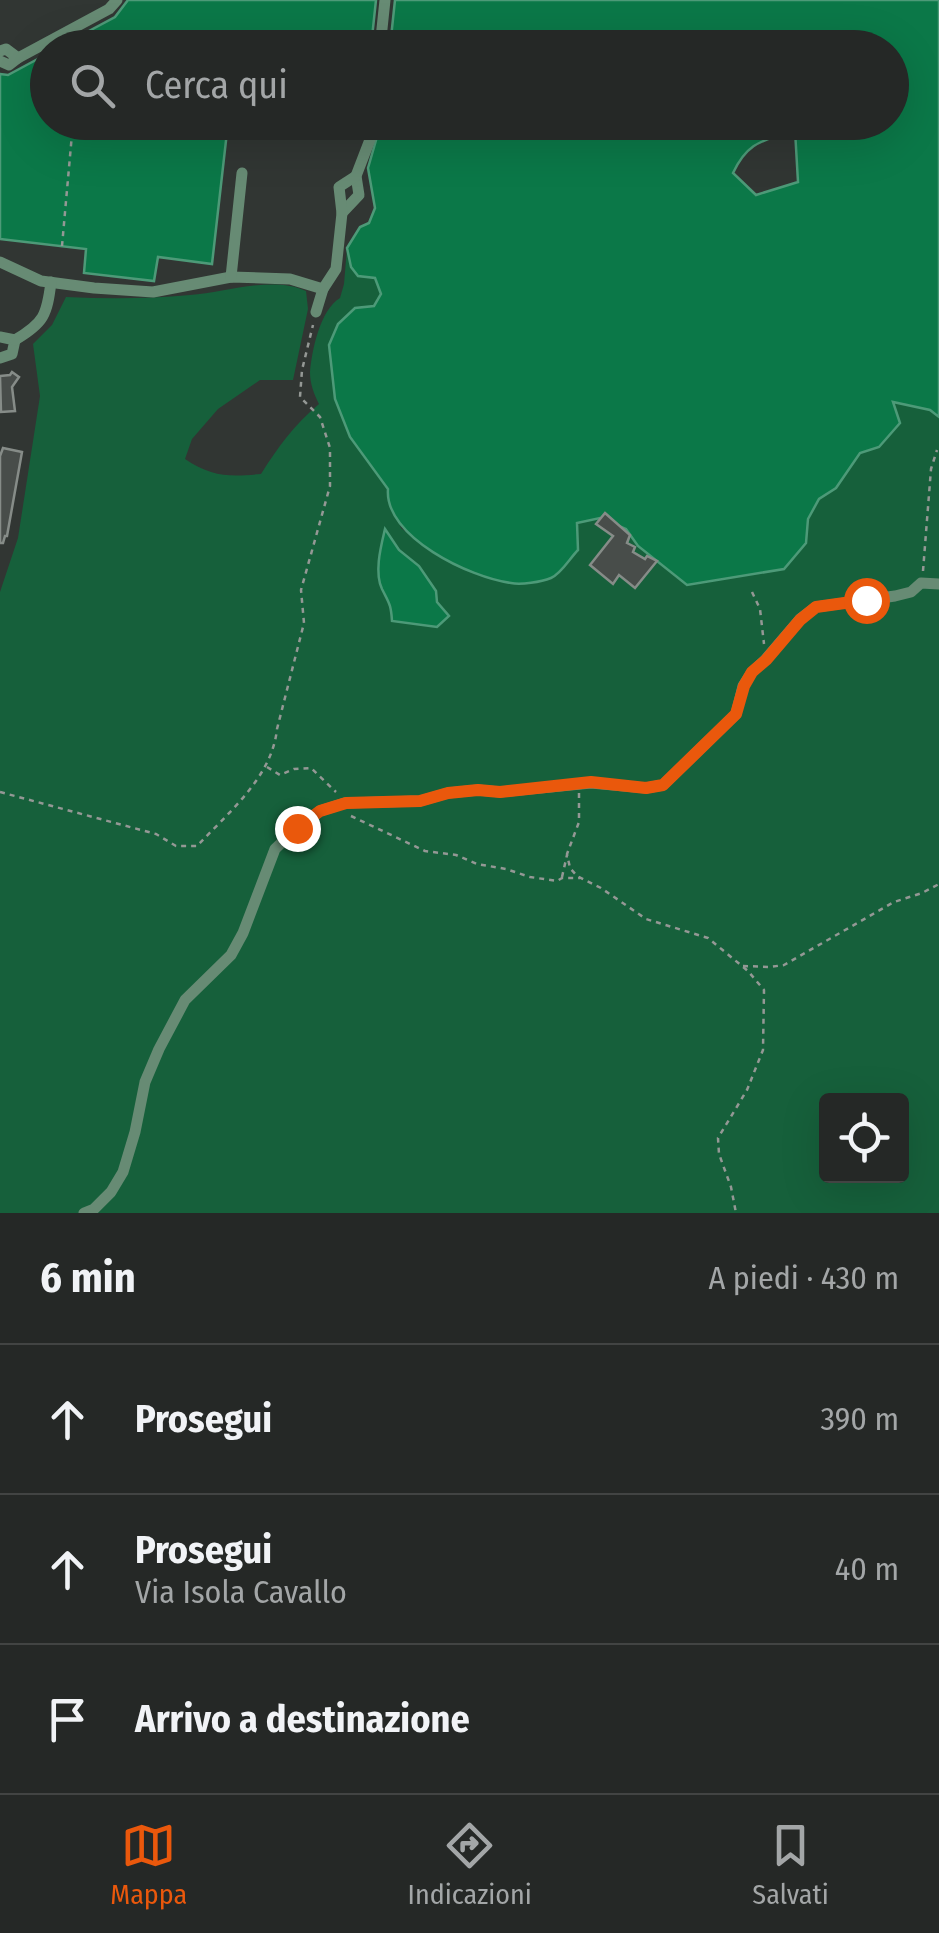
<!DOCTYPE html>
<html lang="it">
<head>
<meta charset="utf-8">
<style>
	:root { --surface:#252826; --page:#313432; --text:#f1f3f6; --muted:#a3a6a7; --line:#424443; --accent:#ea580c }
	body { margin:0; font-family:"Fira Sans Condensed",sans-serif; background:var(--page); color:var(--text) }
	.controls { position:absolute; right:30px; bottom:30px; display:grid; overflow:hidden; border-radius:10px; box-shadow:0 10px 40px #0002 }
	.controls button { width:90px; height:90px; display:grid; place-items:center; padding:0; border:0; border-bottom:2px solid var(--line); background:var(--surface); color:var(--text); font:50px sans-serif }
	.stop { position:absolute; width:30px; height:30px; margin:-22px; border:8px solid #ea580c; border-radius:50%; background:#fff }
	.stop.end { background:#ea580c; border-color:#fff; box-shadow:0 2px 10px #0008 }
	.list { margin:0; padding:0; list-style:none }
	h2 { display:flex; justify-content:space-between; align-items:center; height:130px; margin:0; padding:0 40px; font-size:42px }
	h2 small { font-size:32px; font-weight:400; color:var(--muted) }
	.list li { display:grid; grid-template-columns:65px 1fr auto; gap:30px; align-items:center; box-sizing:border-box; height:150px; padding:0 40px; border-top:2px solid var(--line) }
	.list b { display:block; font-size:38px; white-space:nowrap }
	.list p { margin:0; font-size:32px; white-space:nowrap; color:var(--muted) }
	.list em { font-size:32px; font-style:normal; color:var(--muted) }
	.icon { flex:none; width:55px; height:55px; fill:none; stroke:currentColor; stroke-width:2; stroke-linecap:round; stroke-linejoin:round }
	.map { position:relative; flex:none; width:939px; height:1213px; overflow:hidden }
	.search { position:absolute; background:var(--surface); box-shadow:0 10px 40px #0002; left:30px; right:30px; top:30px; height:110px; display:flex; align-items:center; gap:25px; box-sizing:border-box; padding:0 35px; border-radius:55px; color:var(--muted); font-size:38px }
	.sheet { height:580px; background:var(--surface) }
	nav { display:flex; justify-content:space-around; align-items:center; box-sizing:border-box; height:140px; border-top:2px solid var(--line); background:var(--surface); font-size:28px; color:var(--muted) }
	nav a { display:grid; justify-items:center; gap:5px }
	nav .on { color:var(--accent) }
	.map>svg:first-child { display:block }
	.green { fill:#16603b; fill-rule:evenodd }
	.water { fill:#0b7848; stroke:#4d9a78; stroke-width:2.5; fill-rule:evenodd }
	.building { fill:#484d4a; stroke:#868c88; stroke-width:2.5 }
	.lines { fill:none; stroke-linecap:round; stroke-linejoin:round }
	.path { stroke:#949895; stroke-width:2.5; stroke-dasharray:5 5; stroke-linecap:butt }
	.minor { stroke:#678b74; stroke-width:11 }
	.route { stroke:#ea580c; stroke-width:12 }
</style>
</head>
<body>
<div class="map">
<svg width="939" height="1213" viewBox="0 0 939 1213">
	<rect width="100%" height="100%" fill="#313633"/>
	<path class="green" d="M347 248 352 267 358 276 375 278 381 294 374 307 355 308 338 324 329 345 350 437 388 489 401 528 431 552 484 576C508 563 578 515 602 519 630 523 666 566 687 585L784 569 806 543 808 519 819 499 836 488 860 453 879 447 893 402 931 410 939 417V1213H0V592L18 538 40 396 33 344 52 325 66 297C107 299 148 299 190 295 226 293 272 275 306 291L308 309 293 380H260L218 409 192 439 185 459C212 477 229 477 261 474 278 447 294 425 319 404 314 394 310 384 310 372 312 350 320 310 340 298L344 284ZM826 1100H902V1176H826Z"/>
	<g class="water">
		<polygon points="128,0 376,0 371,47 59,47 115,17"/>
		<path d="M395 0H939V417L930 410 893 402 900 423 879 447 860 453 836 488 819 499 808 519 806 543 784 569 687 585 638 546 626 529 600 518 577 523 578 550C570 558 561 574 551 578 541 582 521 585 511 583 471 578 384 537 388 489L350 437 335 399 329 345 338 324 355 308 374 306 381 294 375 278 358 276 351 267 347 248 360 227 369 223 375 208 368 168 381 123 892 122V48L390 47ZM795 130 798 182 756 195 733 173C748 141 763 141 795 130Z"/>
		<polygon points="47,54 48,122 228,123 212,264 158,257 154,281 84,273 86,249 0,239 0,74 8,75"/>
		<path d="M385 529 399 550 419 566 436 591 437 602 449 616 437 627 392 621C391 604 389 603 382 589 374 572 381 546 385 529Z"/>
	</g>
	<g class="building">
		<polygon points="12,372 19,377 12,387 15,411 1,412 0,376 10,375"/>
		<polygon points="3,448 22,452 7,536 5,536 3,543 0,543 0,456"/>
		<polygon points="605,513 630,535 627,543 635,547 633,552 645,559 647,556 657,561 635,588 619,575 613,584 590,565 613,536 596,524"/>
	</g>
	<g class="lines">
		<g class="path">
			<polyline points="62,246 72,134"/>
			<polyline points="923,571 931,469 937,450"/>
			<polyline points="752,592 760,609 764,644"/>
			<polyline points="267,767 280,775 294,769 311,768 336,792"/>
			<path d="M0 792 156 834 176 846H197C229 812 272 777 277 729L304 623 301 590 330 486V448L320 417 300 397 302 370 313 325"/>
			<polyline points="579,793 579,822 567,854 570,868 577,876 601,888 646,919 708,938 748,971 764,990 763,1050 747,1090 718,1138 719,1154 731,1187 736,1213"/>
			<polyline points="351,816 425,851 456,855 477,864 506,869 530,877 557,881 562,878 580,878"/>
			<polyline points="562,877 567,855"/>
			<polyline points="743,966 770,967 784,965 894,902 922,893 939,884"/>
		</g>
		<g class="minor">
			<polyline points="380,48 385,0"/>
			<polyline points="0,51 6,49 18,58"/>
			<polyline points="0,61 9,65 18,58 109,9 117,0"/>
			<polyline points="342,213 359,195 356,176 371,137 372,122"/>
			<polyline points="0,262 41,281 94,288 153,292 231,277 290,279 323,289 316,312"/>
			<polyline points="231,277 242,173"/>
			<polyline points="323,289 336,269 342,213 339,187 356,176"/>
			<polyline points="0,337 15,340 12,354 0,358"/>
			<path d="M15 340C44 323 47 315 51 282"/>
			<polyline points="84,1213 94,1209 111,1192 123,1172 135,1132 145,1082 159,1049 185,1000 231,955 243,933 275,849 297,828 320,811 345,803 420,801 448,793 478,790 500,792 591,783 646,788 663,785 736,714 743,686 752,672 765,660 800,619 816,607 895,596 911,592 921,583 939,584"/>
		</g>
	</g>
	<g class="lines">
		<polyline class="route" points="297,828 320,811 346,803 420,801 448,793 478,790 500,792 591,782 646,788 663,785 736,714 744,686 752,672 766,660 800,620 816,607 866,600"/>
	</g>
</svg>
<div class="controls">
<button><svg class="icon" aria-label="locate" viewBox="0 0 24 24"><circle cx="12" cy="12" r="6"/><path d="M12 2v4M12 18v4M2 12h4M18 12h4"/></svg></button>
</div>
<div class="stop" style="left:866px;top:600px"></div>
<div class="stop end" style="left:297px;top:828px"></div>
<div class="search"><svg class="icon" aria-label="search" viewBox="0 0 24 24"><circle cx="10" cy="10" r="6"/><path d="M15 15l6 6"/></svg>Cerca qui</div>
</div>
<section class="sheet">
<h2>6 min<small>A piedi · 430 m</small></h2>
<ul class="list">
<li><svg class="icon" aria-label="ahead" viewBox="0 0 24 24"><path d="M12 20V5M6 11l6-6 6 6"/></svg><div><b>Prosegui</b></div><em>390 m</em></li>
<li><svg class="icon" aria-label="ahead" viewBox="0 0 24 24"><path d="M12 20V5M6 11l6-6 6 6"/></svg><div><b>Prosegui</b><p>Via Isola Cavallo</p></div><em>40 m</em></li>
<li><svg class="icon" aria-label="arrive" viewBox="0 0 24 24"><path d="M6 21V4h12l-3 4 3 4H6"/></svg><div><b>Arrivo a destinazione</b></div></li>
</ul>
</section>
<nav>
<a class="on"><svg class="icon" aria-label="map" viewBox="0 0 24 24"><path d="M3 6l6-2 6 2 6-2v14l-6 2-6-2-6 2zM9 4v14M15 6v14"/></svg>Mappa</a>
<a><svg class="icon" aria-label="directions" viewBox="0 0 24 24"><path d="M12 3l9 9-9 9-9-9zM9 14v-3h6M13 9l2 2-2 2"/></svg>Indicazioni</a>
<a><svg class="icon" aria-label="saved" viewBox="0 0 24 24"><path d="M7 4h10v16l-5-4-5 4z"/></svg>Salvati</a>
</nav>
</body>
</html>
